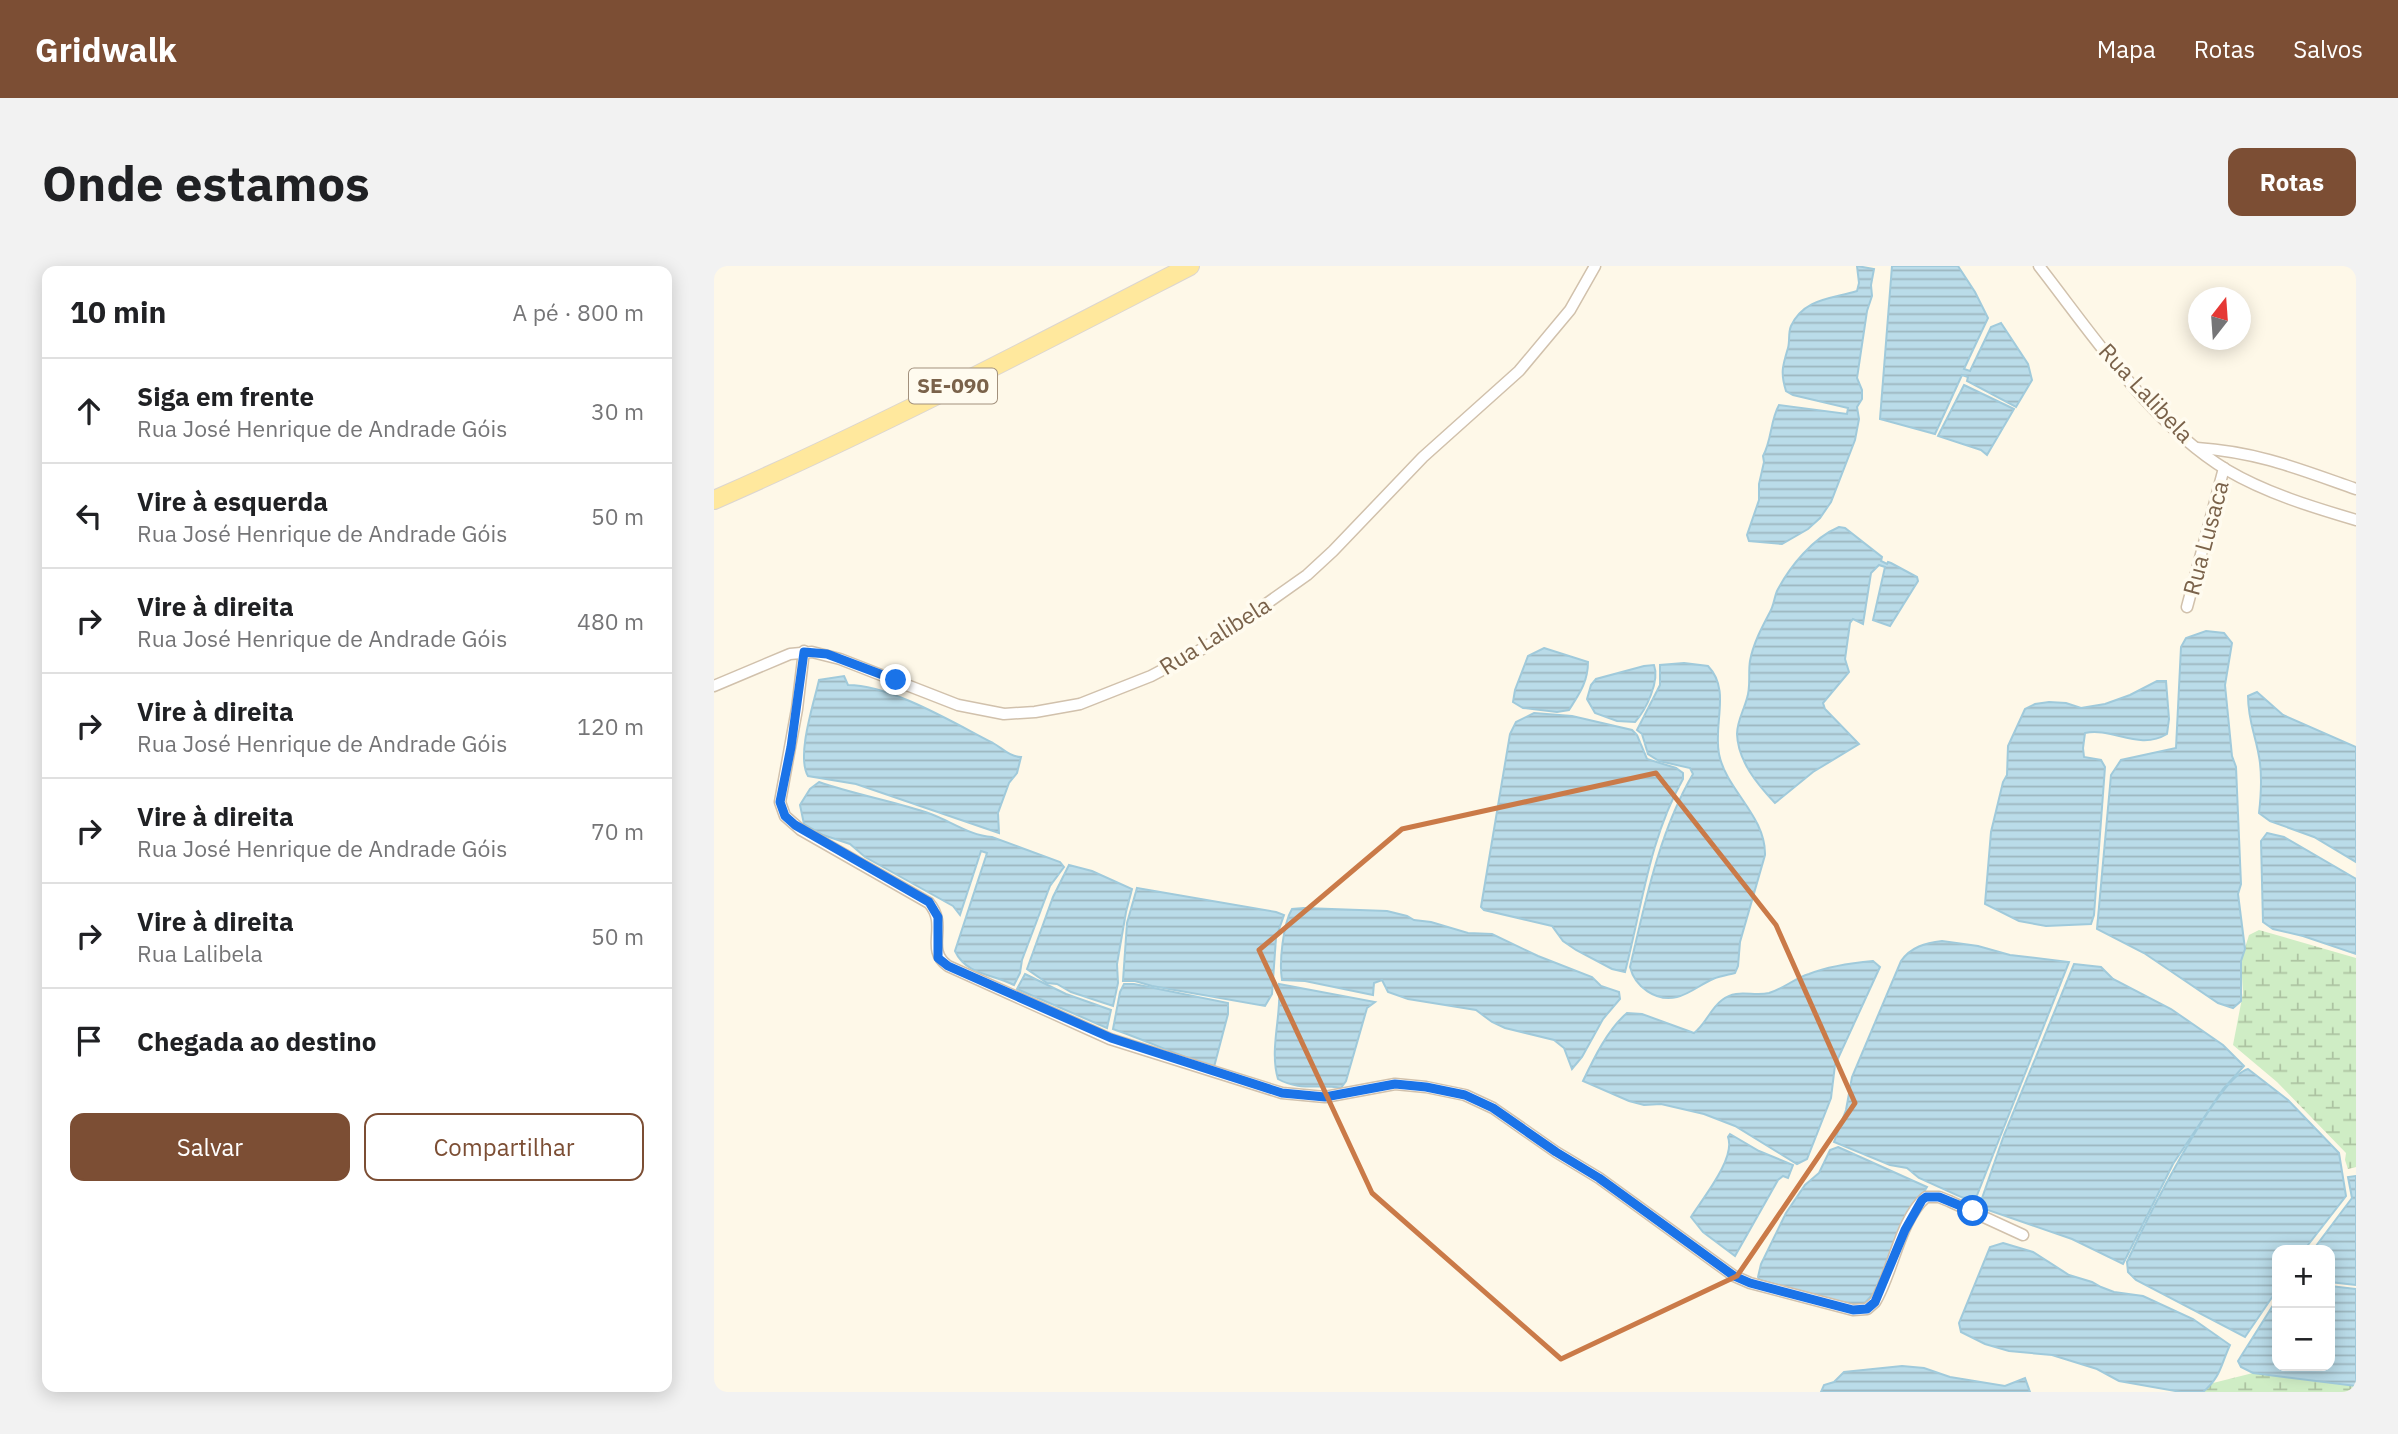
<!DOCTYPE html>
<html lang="pt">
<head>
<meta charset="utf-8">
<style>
	:root { --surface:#fff; --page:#f2f2f2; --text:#202124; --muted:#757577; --line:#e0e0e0; --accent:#7c4e34 }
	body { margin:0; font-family:"IBM Plex Sans",sans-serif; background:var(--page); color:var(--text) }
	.controls { position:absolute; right:21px; bottom:21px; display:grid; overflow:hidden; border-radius:14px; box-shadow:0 4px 18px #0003 }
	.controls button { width:63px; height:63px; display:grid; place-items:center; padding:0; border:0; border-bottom:2px solid var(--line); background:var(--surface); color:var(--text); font:35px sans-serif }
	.compass { position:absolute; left:1474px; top:21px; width:63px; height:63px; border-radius:50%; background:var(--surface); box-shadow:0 4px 18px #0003; rotate:17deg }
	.stop { position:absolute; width:21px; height:21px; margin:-16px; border:5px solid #1a73e8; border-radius:50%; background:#fff }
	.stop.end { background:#1a73e8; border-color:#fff; box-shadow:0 2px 7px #0008 }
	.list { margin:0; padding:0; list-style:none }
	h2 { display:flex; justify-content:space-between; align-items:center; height:91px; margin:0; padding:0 28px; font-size:30px }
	h2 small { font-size:23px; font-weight:400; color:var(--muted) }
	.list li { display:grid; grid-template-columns:46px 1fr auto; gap:21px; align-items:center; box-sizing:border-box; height:105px; padding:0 28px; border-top:2px solid var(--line) }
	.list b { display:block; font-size:26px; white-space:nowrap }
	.list p { margin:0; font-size:23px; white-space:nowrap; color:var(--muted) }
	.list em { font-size:23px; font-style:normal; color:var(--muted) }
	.actions { display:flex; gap:14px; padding:21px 28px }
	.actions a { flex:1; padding:16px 0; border:2px solid var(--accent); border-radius:14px; text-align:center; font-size:24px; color:var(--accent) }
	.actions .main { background:var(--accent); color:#fff }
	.icon { flex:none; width:38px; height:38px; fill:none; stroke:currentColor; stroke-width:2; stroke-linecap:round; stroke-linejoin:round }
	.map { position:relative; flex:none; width:1642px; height:1126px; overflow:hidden; border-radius:14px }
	header { display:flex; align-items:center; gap:42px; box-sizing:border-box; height:98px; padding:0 35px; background:var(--accent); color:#fff }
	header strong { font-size:33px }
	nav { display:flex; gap:38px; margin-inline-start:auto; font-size:24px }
	.intro { display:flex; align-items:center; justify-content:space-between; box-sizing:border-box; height:168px; padding:0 42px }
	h1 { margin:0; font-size:49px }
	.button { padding:18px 32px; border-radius:14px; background:var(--accent); color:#fff; font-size:24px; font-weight:700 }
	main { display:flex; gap:42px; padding:0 42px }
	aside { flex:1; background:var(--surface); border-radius:14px; box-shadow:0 4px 18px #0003 }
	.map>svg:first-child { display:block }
	.wetland { fill:url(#wetland-marsh) }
	.water { fill:url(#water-rules); stroke:#a0cadb; stroke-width:2 }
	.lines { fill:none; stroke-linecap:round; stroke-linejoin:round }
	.minor-casing { stroke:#d1c1ac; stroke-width:13 }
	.primary-casing { stroke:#dcd6d0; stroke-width:20 }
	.minor { stroke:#fff; stroke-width:10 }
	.primary { stroke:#ffe89d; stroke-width:18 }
	.route { stroke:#1a73e8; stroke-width:9 }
	.marked { fill:none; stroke:#ca7a48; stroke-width:5; stroke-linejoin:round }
	.labels { text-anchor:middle; stroke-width:7; stroke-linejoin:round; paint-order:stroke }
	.shield { fill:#fffbef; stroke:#a2907c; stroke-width:2 }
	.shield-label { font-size:21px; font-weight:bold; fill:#7a624a }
	.street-label { font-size:23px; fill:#7a624a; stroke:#fffbef }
</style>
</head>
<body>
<header>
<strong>Gridwalk</strong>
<nav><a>Mapa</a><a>Rotas</a><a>Salvos</a></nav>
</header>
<div class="intro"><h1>Onde estamos</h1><a class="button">Rotas</a></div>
<main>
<aside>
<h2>10 min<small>A pé · 800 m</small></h2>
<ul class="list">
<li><svg class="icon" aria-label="ahead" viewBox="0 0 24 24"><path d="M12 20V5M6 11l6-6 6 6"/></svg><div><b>Siga em frente</b><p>Rua José Henrique de Andrade Góis</p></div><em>30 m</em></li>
<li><svg class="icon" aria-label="left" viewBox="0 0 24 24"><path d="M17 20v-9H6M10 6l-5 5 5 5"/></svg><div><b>Vire à esquerda</b><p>Rua José Henrique de Andrade Góis</p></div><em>50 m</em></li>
<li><svg class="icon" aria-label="right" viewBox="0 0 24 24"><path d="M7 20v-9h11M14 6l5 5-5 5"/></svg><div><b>Vire à direita</b><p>Rua José Henrique de Andrade Góis</p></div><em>480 m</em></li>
<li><svg class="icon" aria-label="right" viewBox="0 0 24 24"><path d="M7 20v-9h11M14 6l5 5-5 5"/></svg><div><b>Vire à direita</b><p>Rua José Henrique de Andrade Góis</p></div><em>120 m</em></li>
<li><svg class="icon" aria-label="right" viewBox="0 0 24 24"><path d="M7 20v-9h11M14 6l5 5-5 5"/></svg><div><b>Vire à direita</b><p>Rua José Henrique de Andrade Góis</p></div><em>70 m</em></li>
<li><svg class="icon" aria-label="right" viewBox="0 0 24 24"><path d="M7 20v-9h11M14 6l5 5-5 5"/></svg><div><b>Vire à direita</b><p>Rua Lalibela</p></div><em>50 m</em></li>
<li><svg class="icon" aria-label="arrive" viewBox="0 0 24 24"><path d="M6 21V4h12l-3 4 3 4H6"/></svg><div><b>Chegada ao destino</b></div></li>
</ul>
<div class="actions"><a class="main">Salvar</a><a>Compartilhar</a></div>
</aside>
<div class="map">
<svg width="1642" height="1126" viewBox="0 0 1642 1126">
	<defs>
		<pattern id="wetland-marsh" width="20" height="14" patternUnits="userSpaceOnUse" patternTransform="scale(1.75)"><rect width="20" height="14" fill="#cfedc5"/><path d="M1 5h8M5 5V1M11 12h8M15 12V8" fill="none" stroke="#adc3a2"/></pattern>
		<pattern id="water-rules" width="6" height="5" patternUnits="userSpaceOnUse" patternTransform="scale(1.75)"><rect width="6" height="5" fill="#badce9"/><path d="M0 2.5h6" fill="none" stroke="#9cb6bf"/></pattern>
	</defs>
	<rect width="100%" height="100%" fill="#fef8e8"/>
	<g class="wetland">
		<polygon points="1545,664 1642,692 1642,901 1634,903 1631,894 1632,887 1563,816 1519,779 1529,727 1527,695 1535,669"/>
		<polygon points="1539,1107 1642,1120 1642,1126 1489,1126 1499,1117"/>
	</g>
	<g class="water">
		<path d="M1143 0 1160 3 1157 19 1158 30 1153 45 1143 112 1148 124V133L1143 141 1145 153 1141 174 1117 236 1106 252 1094 263 1068 278 1035 275 1033 269 1045 234V218L1050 196 1049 190C1058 174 1056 155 1065 139L1133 148 1134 142 1079 129 1072 125C1066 106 1069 99 1074 82 1076 75 1074 67 1077 60 1090 32 1118 33 1143 25L1145 17Z"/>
		<polygon points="1178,0 1244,0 1261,26 1274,52 1250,103 1256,105 1277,61 1287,57 1314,98 1318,114 1302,141 1253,115 1254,111 1248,109 1221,168 1166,153"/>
		<polygon points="1250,119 1300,143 1273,189 1267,184 1224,170"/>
		<path d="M1125 261 1131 262 1168 291 1167 295 1173 298 1174 296 1177 297 1203 311 1204 315 1176 360 1159 354 1171 301 1165 299 1157 307 1149 358 1139 353 1136 357 1131 393 1135 406 1109 437 1111 443 1145 478 1099 506 1061 537C1043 518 1024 495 1023 468 1023 455 1030 444 1033 432 1037 421 1034 407 1036 395 1039 378 1048 361 1056 346 1060 339 1060 332 1063 325 1076 300 1099 272 1125 261Z"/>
		<polygon points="1492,365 1510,367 1518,377 1511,419 1518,490 1522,501 1527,618 1524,628 1531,683 1527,695 1527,735 1519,742 1504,737 1430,687 1383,663 1397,509 1407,494 1462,482 1467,381 1472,372"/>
		<path d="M830 382 874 396C874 416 865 428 855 444L843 446 809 442 799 436 801 424 814 390Z"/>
		<path d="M970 397 994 400C1017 424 999 457 1005 488 1012 524 1052 550 1051 589L1026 676 1024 700 1021 707C1013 709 1006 710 999 713 987 718 976 728 963 731 942 736 921 721 916 701 931 637 945 566 979 508L976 502 945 495 934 488 928 468 923 464 946 419V399Z"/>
		<path d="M940 399C946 415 932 444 921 456L903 455 881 447 873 433 877 419 882 413 930 400Z"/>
		<path d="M130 410 134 419C177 419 240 457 279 477 288 482 296 491 307 491L303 507 295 517 284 547 285 567 142 518 94 510C82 490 100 437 105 414Z"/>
		<path d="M1443 415H1452L1455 453 1453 468C1425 485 1398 461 1371 467L1369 482 1370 491 1387 494 1391 501 1380 649 1377 658 1332 660 1305 655 1271 638 1277 566 1289 516 1293 509 1294 480 1311 443 1321 438 1335 436 1352 437 1367 442 1391 438 1416 429Z"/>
		<path d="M1543 426 1569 449 1642 481V596L1600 571 1556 555 1545 547C1547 530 1548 514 1546 497 1543 472 1534 457 1534 430Z"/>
		<path d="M820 447 858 450 918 464 923 469 933 493 962 502 969 507V513C935 573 928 641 911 706L898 703 862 684 849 675 838 660 770 644 767 641 796 468 802 456Z"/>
		<path d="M105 516C142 529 180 535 217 548 236 555 257 570 278 571L346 596 350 601 336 620 308 694 306 707 300 719C279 708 252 709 241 685L273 587 267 585 246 649 239 640 151 591 136 578 109 569 90 558 86 539 96 523Z"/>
		<polygon points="1553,567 1570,571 1642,613 1642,688 1589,670 1559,663 1549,656 1547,575"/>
		<polygon points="355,599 378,605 418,623 412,646 403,698 404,717 399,740 357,726 343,718 333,717 313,703 339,631"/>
		<polygon points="423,622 562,646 570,649 562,672 558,728 551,740 438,720 421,715 409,715 413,657"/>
		<path d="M590 642 673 645 693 650 700 654 717 656 754 667 778 668 824 690 878 711 887 720 905 726 906 733 889 753 868 791 858 803 850 782 840 774 791 762 778 756 762 744 694 733 674 726 668 714 660 717 659 729 591 715 568 714C565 697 569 658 578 643Z"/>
		<path d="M1228 675 1264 680 1296 689 1355 696 1260 937 1205 912 1193 902 1176 899 1120 876 1132 844 1138 811 1187 695C1197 681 1211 677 1228 675Z"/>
		<path d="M1159 695 1166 701 1121 799 1117 832 1093 893 1083 898 1021 860 990 848 947 838 930 839 915 835 869 815C880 792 894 763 913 747L928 748 980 767C992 758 996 743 1008 734 1023 722 1039 731 1055 727 1069 723 1081 712 1095 708 1115 700 1137 697 1159 695Z"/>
		<polygon points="1360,698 1387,701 1399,713 1457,743 1509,779 1530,800 1509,823 1459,898 1409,998 1358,973 1265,941 1290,869"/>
		<polygon points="311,708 352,728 397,744 393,762 303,723"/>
		<path d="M410 718H420L514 737V748L500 801C466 790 433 775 399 763L406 726Z"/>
		<path d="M565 718 661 736 653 742 632 815 627 822C605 818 585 825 564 813 555 783 568 749 565 718Z"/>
		<path d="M1534 803 1574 834 1625 887 1632 930 1590 984H1563V1024L1531 1071 1422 1014 1414 1006 1413 996C1429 961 1502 812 1534 803Z"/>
		<path d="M1016 868 1045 885 1079 899 1074 912 1069 910 1064 914 1021 990 989 966 977 951C989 932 1022 892 1014 871Z"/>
		<polygon points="1124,881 1213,921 1197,947 1161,1026 1146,1042 1046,1014 1044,1011 1047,998 1072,947 1091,919 1105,907 1116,884"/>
		<polygon points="1642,910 1642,1019 1616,1016 1616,984 1599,984 1638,932 1634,911"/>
		<path d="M1289 977 1319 986 1355 1009 1378 1016 1387 1021 1400 1026 1429 1030 1479 1053 1516 1079C1507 1098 1507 1111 1489 1126H1467L1405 1115 1383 1103 1338 1089 1295 1085 1271 1078 1247 1066 1245 1057 1276 981Z"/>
		<polygon points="1616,1020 1642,1023 1642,1120 1539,1107 1527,1101 1524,1095 1563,1033 1563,1100 1616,1100"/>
		<polygon points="1188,1100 1210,1102 1236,1111 1291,1120 1311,1112 1316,1126 1107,1126 1110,1119 1120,1116 1130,1106"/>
	</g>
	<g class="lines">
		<defs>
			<g id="minor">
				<path d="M1325 0C1378 68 1438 159 1513 204 1552 227 1598 241 1642 254"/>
				<path d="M1483 182C1544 186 1585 203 1642 223"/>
				<polyline points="1473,341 1510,202"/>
				<path d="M90 385 83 443 66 536 71 550 87 564 215 637C235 660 210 683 234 700L396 773 568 827 611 831 681 818 712 821 751 829 779 842 842 886 885 912 1020 1010 1036 1017 1139 1044 1153 1043 1161 1036C1179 1007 1186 953 1212 931H1225L1235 935 1309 969"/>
				<polyline points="0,420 76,388 98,386 126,393 244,439 290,448 321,446 366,438 437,410 490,382 593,309 619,285 709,191 805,105 856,44 881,0"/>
			</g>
			<path id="primary" d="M0 234C162 163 319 81 476 0"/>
		</defs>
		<use href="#minor" class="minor-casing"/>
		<use href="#primary" class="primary-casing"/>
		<use href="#minor" class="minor"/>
		<use href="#primary" class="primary"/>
	</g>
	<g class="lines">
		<polyline class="route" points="182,414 113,388 90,386 77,481 66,536 71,550 81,559 215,636 224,651 224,692 234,700 397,772 568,827 611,831 681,818 712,821 751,829 779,842 842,886 885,912 1020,1010 1036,1017 1139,1044 1153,1043 1161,1036 1191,964 1208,934 1212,931 1225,931 1259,945"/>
	</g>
	<path class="marked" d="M942 507 1062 659 1141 837 1023 1010 847 1093 658 927 545 684 688 563Z"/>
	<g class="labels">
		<rect class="shield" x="195" y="102.5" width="88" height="35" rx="5"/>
		<g class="shield-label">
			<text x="239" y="127">SE-090</text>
		</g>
		<g class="street-label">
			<text transform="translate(1432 127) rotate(47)" y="8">Rua Lalibela</text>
			<text transform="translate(1492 272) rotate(-75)" y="8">Rua Lusaca</text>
			<text transform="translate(501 370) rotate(-32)" y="8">Rua Lalibela</text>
		</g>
	</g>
</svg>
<div class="controls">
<button>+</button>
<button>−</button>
</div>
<svg class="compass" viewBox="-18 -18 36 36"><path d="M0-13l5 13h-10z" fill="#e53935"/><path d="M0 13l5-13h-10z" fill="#757577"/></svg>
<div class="stop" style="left:1259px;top:945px"></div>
<div class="stop end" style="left:182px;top:414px"></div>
</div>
</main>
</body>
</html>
